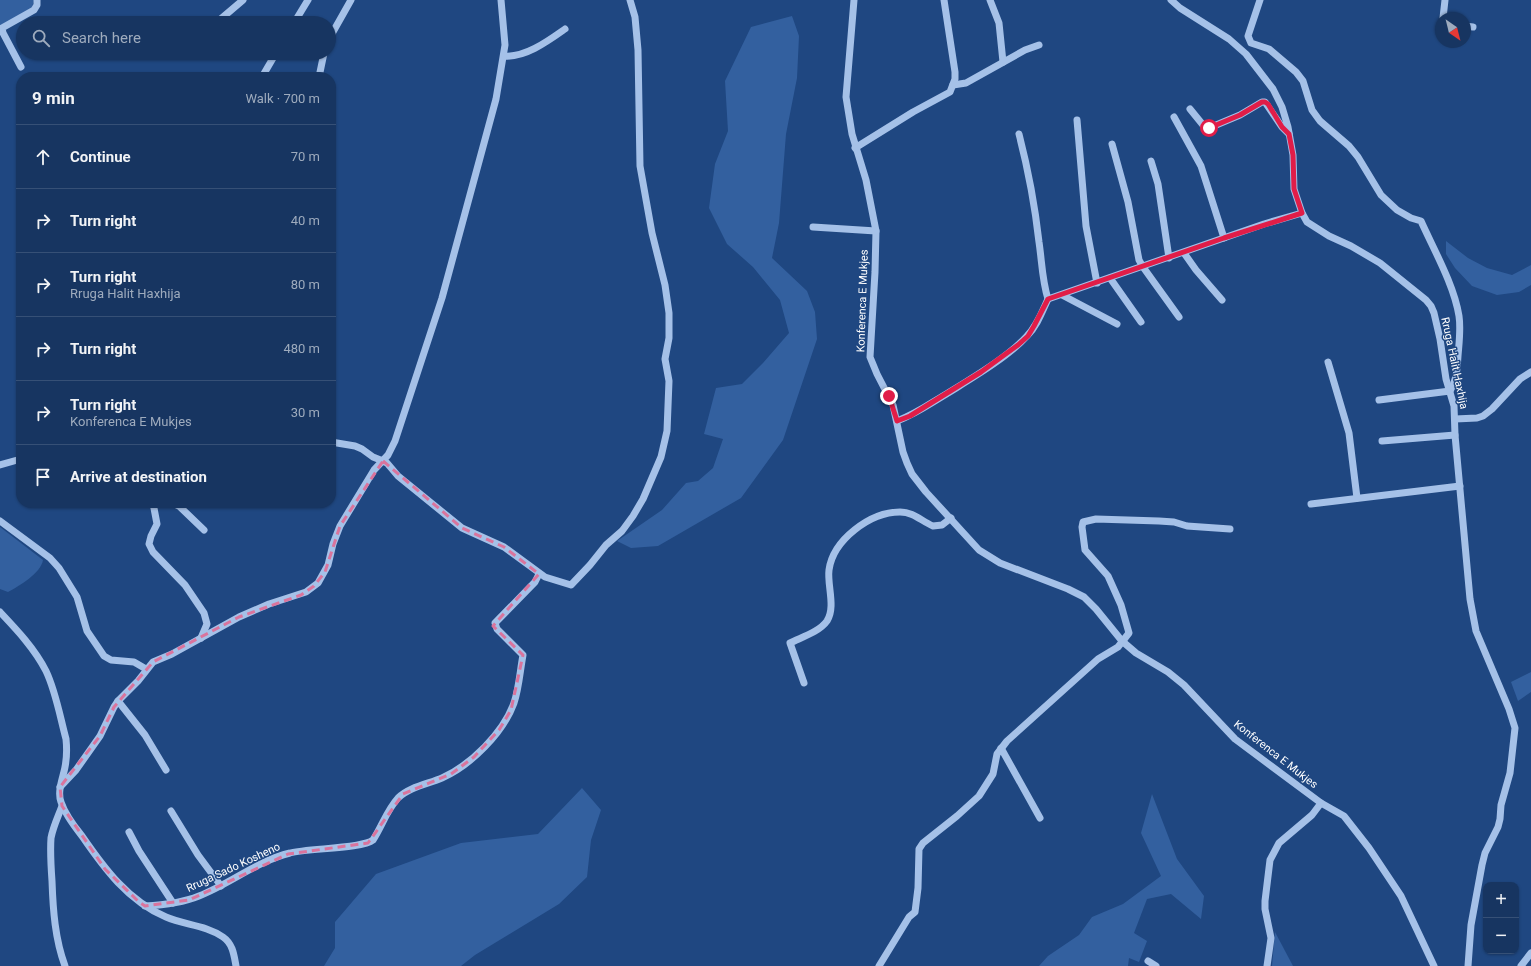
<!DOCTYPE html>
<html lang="en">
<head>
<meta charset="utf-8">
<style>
	:root { --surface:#173561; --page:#203d67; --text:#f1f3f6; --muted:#9eabbd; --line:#365076 }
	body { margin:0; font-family:Roboto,sans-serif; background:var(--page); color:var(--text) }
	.controls { position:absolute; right:12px; bottom:12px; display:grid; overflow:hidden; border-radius:8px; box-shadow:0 1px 3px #0004 }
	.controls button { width:36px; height:36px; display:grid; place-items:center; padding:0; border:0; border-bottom:1px solid var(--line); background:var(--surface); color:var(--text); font:20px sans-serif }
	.compass { position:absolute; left:1435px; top:12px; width:36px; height:36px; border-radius:50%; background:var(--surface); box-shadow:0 1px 3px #0004; rotate:145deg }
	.stop { position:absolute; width:12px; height:12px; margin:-9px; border:3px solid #e11d48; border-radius:50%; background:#fff }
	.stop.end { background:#e11d48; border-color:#fff; box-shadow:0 1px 4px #0008 }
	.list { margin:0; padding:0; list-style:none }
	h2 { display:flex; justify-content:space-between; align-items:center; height:52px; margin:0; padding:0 16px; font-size:17px }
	h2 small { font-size:13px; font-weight:400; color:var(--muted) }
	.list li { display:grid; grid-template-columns:26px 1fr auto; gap:12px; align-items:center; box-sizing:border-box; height:64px; padding:0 16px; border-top:1px solid var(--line) }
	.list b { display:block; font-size:15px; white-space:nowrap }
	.list p { margin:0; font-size:13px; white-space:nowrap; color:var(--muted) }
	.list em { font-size:13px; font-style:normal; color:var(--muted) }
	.icon { flex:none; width:22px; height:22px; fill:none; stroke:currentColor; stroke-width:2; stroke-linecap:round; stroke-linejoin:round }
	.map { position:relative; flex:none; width:1531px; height:966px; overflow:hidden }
	.search { position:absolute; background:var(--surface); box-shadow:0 1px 3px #0004; left:16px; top:16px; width:320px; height:44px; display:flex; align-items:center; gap:10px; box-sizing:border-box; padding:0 14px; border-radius:22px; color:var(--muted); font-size:15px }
	.panel { position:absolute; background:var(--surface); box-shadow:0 1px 3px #0004; left:16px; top:72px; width:320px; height:436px; border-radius:16px }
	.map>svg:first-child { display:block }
	.green { fill:#33609f }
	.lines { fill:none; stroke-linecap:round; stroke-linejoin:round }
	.minor { stroke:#a5c1e8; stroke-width:7 }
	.route { stroke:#e11d48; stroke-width:5 }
	.marked { fill:none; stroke:#da749d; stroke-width:3; stroke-dasharray:8 5; stroke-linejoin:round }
	.labels { text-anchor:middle; stroke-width:3; stroke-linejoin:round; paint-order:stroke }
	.street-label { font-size:11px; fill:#fff; stroke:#1f4781 }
</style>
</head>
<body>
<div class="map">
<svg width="1531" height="966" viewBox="0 0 1531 966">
	<rect width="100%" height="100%" fill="#1f4781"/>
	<g class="green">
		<polygon points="0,0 34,0 32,8 0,27"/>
		<polygon points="792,16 799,36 797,78 786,134 779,223 772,258 807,291 815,312 817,339 783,440 741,498 658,546 631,548 617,541 662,510 686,483 698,481 713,468 723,439 704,434 716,388 742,384 763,363 789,333 780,300 753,267 727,244 709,208 715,164 728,131 725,81 751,27"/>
		<polygon points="1446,241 1468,258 1487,268 1512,275 1531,265 1531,285 1519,292 1497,295 1472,286 1455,268 1446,254"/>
		<path d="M0 527 43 560C41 573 19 586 8 592L0 589Z"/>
		<polygon points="1531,672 1531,692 1518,701 1511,682"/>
		<polygon points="582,788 601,810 591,840 587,877 559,904 475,955 461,966 324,966 335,948 335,922 376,874 461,843 538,834"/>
		<polygon points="1152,794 1177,859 1204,896 1201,919 1171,894 1147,899 1134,933 1147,941 1139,962 1129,958 1128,966 1039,966 1048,956 1079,935 1092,917 1123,904 1161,876 1141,833"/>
		<polygon points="1275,932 1293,966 1272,966"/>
	</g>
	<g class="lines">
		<g class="minor">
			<polyline points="854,0 846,97 852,134 866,180 876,231 875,272 870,357 877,374 893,405 903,452 907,463 912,474 926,492 979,550 1000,563 1068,589 1084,597 1096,609 1122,641 1136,653 1168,672 1184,685 1235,739 1321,803 1344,816 1369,848 1401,896 1434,966"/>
			<polyline points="990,0 999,23 1003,62"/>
			<polyline points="1171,0 1180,8 1229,39 1246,54 1273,89 1282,107 1288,127 1293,155 1294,189 1302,213 1307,222 1329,236 1351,246 1380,263 1426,300 1431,306 1434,313 1440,339 1446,379 1454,406 1455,435 1470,599 1476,631 1509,709 1515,728 1510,773 1501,805 1500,819 1498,827 1485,853 1482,865 1471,925 1468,966"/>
			<path d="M1260 0 1248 36 1251 43 1269 49 1296 72 1303 81 1312 110 1320 121 1349 146 1358 157 1381 195 1397 210 1411 218 1421 221C1434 250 1454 285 1459 316 1461 329 1459 343 1458 356 1457 369 1457 380 1450 391L1379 400"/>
			<polyline points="1443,18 1445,0"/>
			<polyline points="216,23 243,0"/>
			<polyline points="294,23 308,0"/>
			<polyline points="1465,26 1473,27"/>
			<polyline points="329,39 351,0"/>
			<path d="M504 56C525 58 548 41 565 29"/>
			<polyline points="21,67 3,33 2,28 34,10 37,5 37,0"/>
			<polyline points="262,77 276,53"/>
			<polyline points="319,77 324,53"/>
			<polyline points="953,85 966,83 1025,50 1039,45"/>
			<polyline points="1190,109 1203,125 1209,128 1240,115 1262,102 1265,102 1282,127 1289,134"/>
			<polyline points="1174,117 1201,166 1224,238"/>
			<polyline points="1077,120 1086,226 1097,283"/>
			<path d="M1019 134C1028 169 1035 206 1039 242 1042 262 1042 280 1048 299"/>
			<polyline points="1112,144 1128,202 1139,260 1143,267 1179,317"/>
			<polyline points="855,148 913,112 950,92 955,79 955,72 944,0"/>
			<polyline points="1151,161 1158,184 1169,258"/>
			<polyline points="813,227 876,231"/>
			<polyline points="1184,253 1196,270 1222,300"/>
			<polyline points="1110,278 1141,322"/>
			<polyline points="1062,295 1117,324"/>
			<polyline points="1328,362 1349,433 1357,498"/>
			<polyline points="1455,419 1477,418 1483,416 1492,409 1520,379 1531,372"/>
			<path d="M897 421C916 414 931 403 948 393 972 378 1008 357 1027 336 1037 326 1042 312 1048 299L1264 224 1302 213"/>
			<polyline points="1382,441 1455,435"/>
			<polyline points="331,442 355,446 362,449 373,457 383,461 387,463 398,476 462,528 504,547 545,577 571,585 590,565 606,545 622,531 633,516 643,499 661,457 667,431 669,381 665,359 669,338 669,313 665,285 652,233 640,166 638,50 635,17 630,0"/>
			<polyline points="0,465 21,459"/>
			<polyline points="153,503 157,524 151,536 149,544 153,552 185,585 204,613 207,624 201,638"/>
			<polyline points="160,503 175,504 179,506 204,530"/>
			<polyline points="1311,504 1460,486"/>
			<polyline points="0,521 50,558 59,568 77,597 87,631 104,656 111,660 134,662 146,669"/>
			<path d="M0 612C17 630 35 649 46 671 56 692 60 717 66 739 67 749 67 757 65 767 63 778 57 791 61 802 65 814 74 826 82 836 104 868 128 901 166 917 184 925 206 925 223 937 233 944 234 955 236 966"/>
			<path d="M804 683 790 643C802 637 819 632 827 621 836 607 827 585 829 570 833 540 870 512 900 512 914 512 921 521 933 526L942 525 951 518"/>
			<polyline points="118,701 145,735 166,770"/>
			<polyline points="1001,748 1040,818"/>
			<polyline points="60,787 76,770 100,736 114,707 118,701 138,681 153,662 172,654 239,617 269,604 306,592 318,583 328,565 333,544 340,526 374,470 388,455 395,441 442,298 496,99 505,45 501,0"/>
			<path d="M62 806C58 817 53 827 51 838 50 852 51 867 52 881 53 910 55 939 65 966"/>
			<polyline points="171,811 198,855 221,886"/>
			<polyline points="129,832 139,851 173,903"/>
			<path d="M145 906C164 905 182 903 199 896 230 884 257 861 290 853 308 848 362 849 373 840 382 826 387 810 398 798 409 787 428 784 442 778 471 765 503 733 514 703 519 688 520 671 523 655L497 629 495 623 535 582 539 574"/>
			<polyline points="1148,961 1156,966"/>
			<polyline points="879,966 909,917 915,912 918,888 919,849 923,843 957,816 979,796 993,774 997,754 1007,741 1098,659 1118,647 1129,633 1121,605 1108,576 1085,550 1082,527 1083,522 1096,519 1159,521 1174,522 1187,526 1230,529"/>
			<polyline points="1267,966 1271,938 1265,909 1265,901 1270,860 1279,843 1312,815 1321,803"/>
			<polyline points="1521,966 1531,953"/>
		</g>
	</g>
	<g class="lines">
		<polyline class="route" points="889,396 897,421 910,416 981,372 1018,345 1028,336 1034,326 1048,299 1224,238 1302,213 1294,189 1293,155 1289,134 1282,127 1268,104 1265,102 1262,102 1240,115 1209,128"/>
	</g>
	<path class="marked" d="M383 461 462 528 504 547 539 574 493 626 523 655 511 710 499 730 474 757 451 774 403 794 368 843 288 854 189 900 145 906 139 902 105 869 62 806 60 787 100 736 114 707 153 662 239 617 301 595 314 586 325 572 340 526Z"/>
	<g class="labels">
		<g class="street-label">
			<text transform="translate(862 301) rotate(-88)" y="4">Konferenca E Mukjes</text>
			<text transform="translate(1455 363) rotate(78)" y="4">Rruga Halit Haxhija</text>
			<text transform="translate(1276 754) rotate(38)" y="4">Konferenca E Mukjes</text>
			<text transform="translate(233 867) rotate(-25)" y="4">Rruga Sado Kosheno</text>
		</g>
	</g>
</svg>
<div class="controls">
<button>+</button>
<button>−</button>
</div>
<svg class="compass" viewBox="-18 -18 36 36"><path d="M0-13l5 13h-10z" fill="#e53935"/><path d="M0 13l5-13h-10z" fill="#9eabbd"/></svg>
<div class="stop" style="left:1209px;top:128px"></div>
<div class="stop end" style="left:889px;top:396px"></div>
<div class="search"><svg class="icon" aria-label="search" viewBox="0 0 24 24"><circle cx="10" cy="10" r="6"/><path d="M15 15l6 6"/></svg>Search here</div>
<section class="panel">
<h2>9 min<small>Walk · 700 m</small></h2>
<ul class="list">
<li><svg class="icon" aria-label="ahead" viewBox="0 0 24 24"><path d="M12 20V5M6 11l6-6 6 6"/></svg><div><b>Continue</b></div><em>70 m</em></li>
<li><svg class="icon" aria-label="right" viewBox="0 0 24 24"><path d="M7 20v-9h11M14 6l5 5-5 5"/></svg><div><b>Turn right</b></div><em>40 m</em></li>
<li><svg class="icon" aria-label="right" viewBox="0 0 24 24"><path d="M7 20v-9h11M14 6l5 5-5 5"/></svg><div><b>Turn right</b><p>Rruga Halit Haxhija</p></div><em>80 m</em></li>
<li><svg class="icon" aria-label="right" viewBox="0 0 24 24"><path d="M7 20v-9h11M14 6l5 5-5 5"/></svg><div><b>Turn right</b></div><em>480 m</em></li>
<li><svg class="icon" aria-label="right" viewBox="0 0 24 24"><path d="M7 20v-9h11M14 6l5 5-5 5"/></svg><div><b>Turn right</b><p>Konferenca E Mukjes</p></div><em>30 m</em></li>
<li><svg class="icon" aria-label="arrive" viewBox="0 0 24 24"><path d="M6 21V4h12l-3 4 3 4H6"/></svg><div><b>Arrive at destination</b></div></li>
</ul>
</section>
</div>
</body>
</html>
